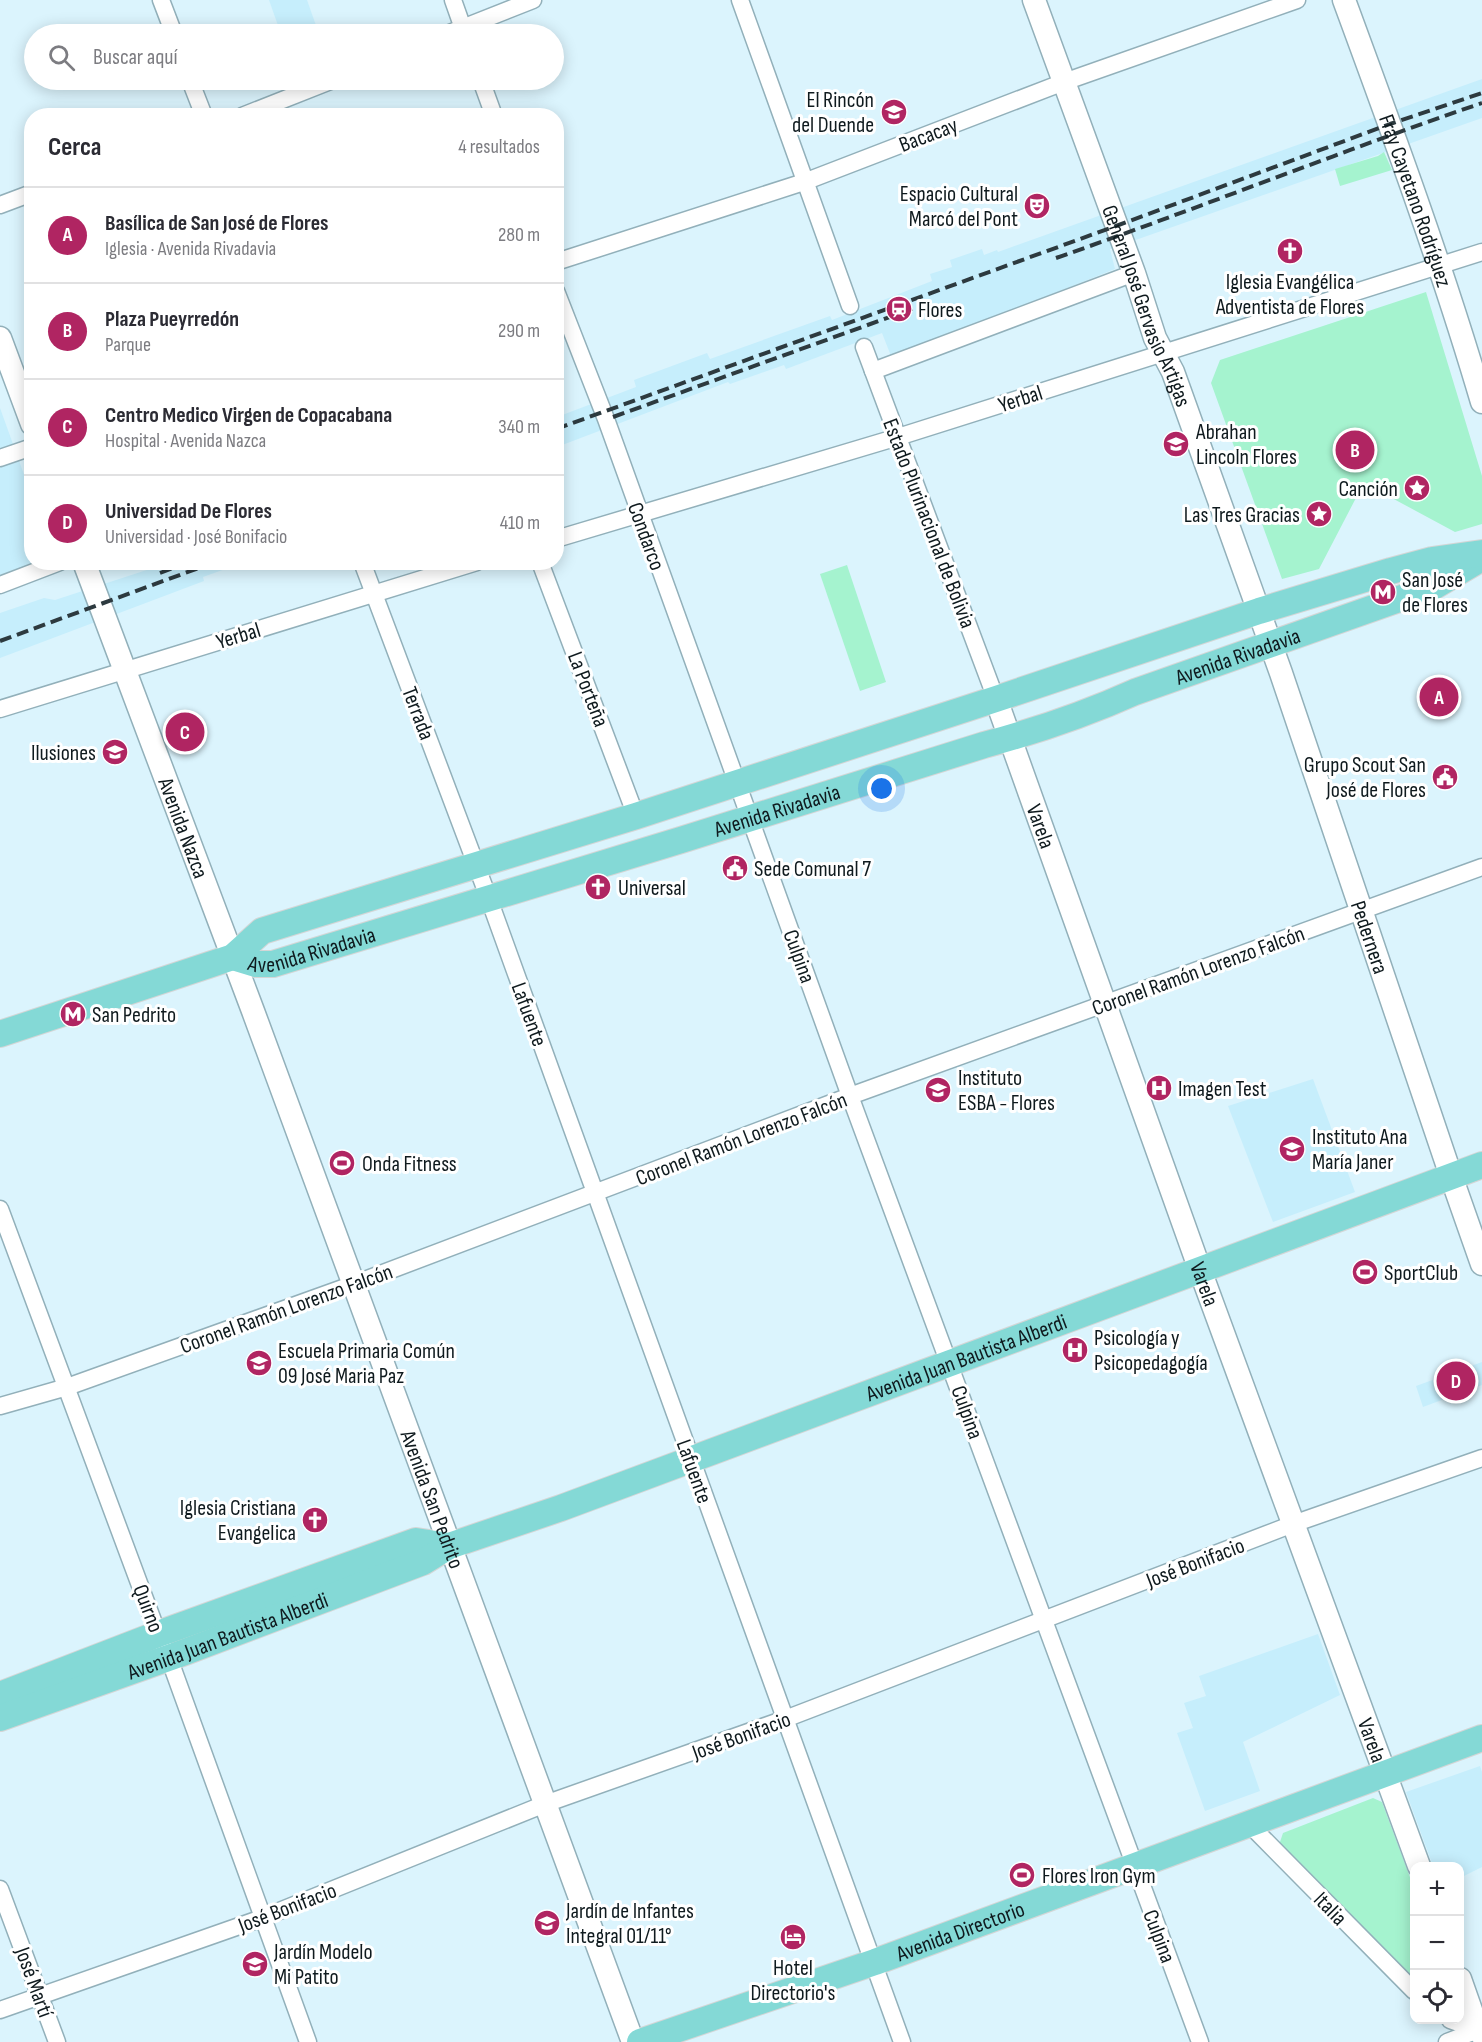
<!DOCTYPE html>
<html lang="es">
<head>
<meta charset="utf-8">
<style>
	:root { --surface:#fff; --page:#f2f2f3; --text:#2b2b33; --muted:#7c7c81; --line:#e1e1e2; --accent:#b02562 }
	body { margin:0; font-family:"Sofia Sans Condensed",sans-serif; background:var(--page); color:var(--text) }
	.controls { position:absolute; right:18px; bottom:18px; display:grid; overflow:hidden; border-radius:12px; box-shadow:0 3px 15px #0003 }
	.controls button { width:54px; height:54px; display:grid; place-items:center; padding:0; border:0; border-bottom:2px solid var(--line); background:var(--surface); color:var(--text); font:30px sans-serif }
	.you { position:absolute; left:882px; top:789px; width:21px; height:21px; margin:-15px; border:4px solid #fff; border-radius:50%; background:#1a73e8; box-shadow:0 0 0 9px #1a73e833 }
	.badge { display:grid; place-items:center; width:39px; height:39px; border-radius:50%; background:var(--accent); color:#fff; font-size:20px; font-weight:700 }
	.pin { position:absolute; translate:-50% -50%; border:3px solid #fff; box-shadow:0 2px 6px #0006 }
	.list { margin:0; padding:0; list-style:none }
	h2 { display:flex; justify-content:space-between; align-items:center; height:78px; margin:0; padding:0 24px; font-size:26px }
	h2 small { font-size:20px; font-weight:400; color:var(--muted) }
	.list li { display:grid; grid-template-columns:39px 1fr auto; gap:18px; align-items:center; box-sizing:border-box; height:96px; padding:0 24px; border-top:2px solid var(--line) }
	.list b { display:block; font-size:22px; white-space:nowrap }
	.list p { margin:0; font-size:20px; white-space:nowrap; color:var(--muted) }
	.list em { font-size:20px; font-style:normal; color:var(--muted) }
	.icon { flex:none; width:33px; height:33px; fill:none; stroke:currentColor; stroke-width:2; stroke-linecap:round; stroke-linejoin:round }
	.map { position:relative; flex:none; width:1482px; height:2042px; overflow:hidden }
	.search { position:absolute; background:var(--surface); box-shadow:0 3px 15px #0003; left:24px; top:24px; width:540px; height:66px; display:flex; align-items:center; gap:15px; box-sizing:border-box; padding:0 21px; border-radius:33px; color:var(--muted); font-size:22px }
	.panel { position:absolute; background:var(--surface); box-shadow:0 3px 15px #0003; left:24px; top:108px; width:540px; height:462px; border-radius:24px }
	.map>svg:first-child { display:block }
	.built { fill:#c6eefc }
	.green { fill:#a5f3cf }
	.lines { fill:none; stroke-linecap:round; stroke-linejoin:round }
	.street-casing { stroke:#92b0ba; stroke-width:19 }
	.secondary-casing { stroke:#92b0ba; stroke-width:25 }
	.primary-casing { stroke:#d4d6d6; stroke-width:28 }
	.street { stroke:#fff; stroke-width:16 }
	.secondary { stroke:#fff; stroke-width:22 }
	.primary { stroke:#84d9d6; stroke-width:26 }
	.rail { stroke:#2d3a3f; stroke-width:4; stroke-dasharray:12 6; stroke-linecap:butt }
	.labels { text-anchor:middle; stroke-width:6; stroke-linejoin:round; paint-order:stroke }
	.poi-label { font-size:22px; fill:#0f1a1e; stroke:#fff; text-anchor:start }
	.street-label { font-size:22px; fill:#0f1a1e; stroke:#fff }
</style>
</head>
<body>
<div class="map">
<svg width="1482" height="2042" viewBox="0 0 1482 2042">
	<rect width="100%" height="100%" fill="#dbf4fd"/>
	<g class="built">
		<polygon points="269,0 307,0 319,34 281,34"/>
		<polygon points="1482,79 1482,118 1110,249 1115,269 1040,299 1038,303 891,356 882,333 786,369 784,365 730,384 728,382 557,447 557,417 636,387 634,380 707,353 710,359 830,316 832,320 932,281 930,274 952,267 950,260 982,249 984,255 997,250 998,252"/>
		<polygon points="0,408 31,494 32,562 33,563 0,575"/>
		<polygon points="168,563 242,563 203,577 204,581 0,658 0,613 44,598 55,600"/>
		<polygon points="1313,1079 1355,1192 1273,1222 1228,1106"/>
		<polygon points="1482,1362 1482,1385 1423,1407 1416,1386"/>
		<polygon points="1318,1634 1340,1695 1243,1742 1260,1791 1205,1811 1177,1733 1193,1728 1184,1703 1206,1696 1199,1676"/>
		<polygon points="1480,1766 1482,1772 1482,1867 1460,1878 1460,1866 1433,1866 1406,1792"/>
	</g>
	<g class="green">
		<polygon points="1384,152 1392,170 1340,186 1335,169 1378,156"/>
		<polygon points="1426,292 1482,476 1482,524 1455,532 1377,490 1357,496 1319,569 1282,579 1211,383 1220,360"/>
		<polygon points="847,565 886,682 860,691 820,574"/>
		<polygon points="1373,1798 1382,1802 1414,1888 1414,1984 1279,1845 1283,1833"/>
	</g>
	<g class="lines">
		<defs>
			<g id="street">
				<polyline points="161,0 174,34"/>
				<polyline points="453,0 465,34"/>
				<polyline points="740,0 850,306"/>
				<polyline points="447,34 533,0"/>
				<polyline points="190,80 204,116"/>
				<polyline points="481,80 494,116"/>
				<polyline points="242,116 333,80"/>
				<polyline points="0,205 32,193"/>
				<polyline points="556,262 804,182 1064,82 1297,0"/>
				<polyline points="556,291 606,419 850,1096 1200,2042"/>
				<polyline points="864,347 996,699"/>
				<polyline points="873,371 1134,273"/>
				<polyline points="0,458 32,447"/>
				<polyline points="556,539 898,437 1482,252"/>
				<polyline points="362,562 489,899 902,2042"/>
				<polyline points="540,562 636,816"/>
				<polyline points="0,585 60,562"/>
				<polyline points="0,709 477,562"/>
				<polyline points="0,1209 158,1634 169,1658 308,2042"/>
				<polyline points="0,1406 67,1387 354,1284 850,1096 1482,867"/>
				<polyline points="1249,1824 1414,1991"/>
				<polyline points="0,1889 57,2042"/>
				<polyline points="0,2010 262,1918 545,1804 785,1719 1293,1524 1482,1458"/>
				<polyline points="1450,2020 1478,2030"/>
				<polyline points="1447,2042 1478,2030"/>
			</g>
			<g id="secondary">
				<path id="s1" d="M1034 0 1134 273 1155 338 1173 372 1281 673 1451 1176 1482 1264"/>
				<path id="s2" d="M1344 0C1393 133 1442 266 1482 402"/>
				<polyline points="0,338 32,424"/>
				<path id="s3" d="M84 562 253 1011 633 2042"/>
				<path id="s4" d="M996 699 1200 1270 1419 1866"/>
				<polyline points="1460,1979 1478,2030 1482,2035"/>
			</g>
			<g id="primary">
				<path id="s5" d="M233 957 256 964H273L681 840 984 745C1036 731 1086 714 1135 692L1433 587 1482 558"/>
				<polyline points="0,1034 233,957 262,931 636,816 996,699 1259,611 1391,571 1432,560 1482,553"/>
				<polyline points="0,1695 158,1634 416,1541 449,1546"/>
				<path id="s6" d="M0 1718 185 1652 423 1562 449 1546 561 1508 1482 1165"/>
				<path id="s7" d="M640 2042 875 1962 1482 1738"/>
			</g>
		</defs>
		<use href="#street" class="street-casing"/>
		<use href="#secondary" class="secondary-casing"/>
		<use href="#primary" class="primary-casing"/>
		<use href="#street" class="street"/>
		<use href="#secondary" class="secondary"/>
		<use href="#primary" class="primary"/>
		<g class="rail">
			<path d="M1056 258C1199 208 1339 152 1482 103"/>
			<polyline points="613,417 923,305"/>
			<polyline points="556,429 1116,226 1390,124 1482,93"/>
			<polyline points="160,573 189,562"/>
			<polyline points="0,641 215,562"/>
		</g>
	</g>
	<defs>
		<symbol id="school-disc" viewBox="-11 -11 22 22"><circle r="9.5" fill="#b02562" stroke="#fff"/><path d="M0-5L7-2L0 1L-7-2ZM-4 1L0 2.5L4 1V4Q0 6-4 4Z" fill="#fff"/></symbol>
		<symbol id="theatre-disc" viewBox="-11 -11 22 22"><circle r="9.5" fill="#b02562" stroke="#fff"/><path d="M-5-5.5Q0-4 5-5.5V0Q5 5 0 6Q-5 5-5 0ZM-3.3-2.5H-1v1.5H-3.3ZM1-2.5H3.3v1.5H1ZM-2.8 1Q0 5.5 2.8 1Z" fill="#fff"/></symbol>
		<symbol id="church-disc" viewBox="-11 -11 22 22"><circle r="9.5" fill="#b02562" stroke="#fff"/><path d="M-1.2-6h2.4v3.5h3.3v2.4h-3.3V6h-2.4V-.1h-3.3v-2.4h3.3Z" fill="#fff"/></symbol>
		<symbol id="station-disc" viewBox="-11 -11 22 22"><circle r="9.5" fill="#b02562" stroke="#fff"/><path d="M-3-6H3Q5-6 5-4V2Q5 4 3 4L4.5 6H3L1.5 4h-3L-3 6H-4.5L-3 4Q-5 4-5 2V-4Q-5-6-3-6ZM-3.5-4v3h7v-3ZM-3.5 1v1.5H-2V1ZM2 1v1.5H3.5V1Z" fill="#fff"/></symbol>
		<symbol id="sight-disc" viewBox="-11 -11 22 22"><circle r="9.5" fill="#b02562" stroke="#fff"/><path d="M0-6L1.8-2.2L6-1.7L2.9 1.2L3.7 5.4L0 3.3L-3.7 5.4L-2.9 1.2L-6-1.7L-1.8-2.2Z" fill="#fff"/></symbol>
		<symbol id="metro-disc" viewBox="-11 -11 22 22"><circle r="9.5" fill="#b02562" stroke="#fff"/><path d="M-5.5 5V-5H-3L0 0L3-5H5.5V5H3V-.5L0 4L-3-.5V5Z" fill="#fff"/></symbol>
		<symbol id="civic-disc" viewBox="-11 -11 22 22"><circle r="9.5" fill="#b02562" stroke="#fff"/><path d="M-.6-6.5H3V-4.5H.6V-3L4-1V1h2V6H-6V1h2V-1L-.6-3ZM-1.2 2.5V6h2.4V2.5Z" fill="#fff"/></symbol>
		<symbol id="hospital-disc" viewBox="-11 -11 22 22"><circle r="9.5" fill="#b02562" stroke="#fff"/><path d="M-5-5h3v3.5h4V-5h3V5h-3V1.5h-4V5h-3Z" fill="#fff"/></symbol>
		<symbol id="stadium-disc" viewBox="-11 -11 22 22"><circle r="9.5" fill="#b02562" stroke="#fff"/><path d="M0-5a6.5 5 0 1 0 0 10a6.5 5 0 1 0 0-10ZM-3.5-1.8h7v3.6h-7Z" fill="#fff"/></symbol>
		<symbol id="hotel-disc" viewBox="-11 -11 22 22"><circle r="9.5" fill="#b02562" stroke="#fff"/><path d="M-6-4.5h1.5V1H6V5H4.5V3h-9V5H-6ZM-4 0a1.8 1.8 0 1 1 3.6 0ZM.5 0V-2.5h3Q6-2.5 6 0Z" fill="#fff"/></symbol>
	</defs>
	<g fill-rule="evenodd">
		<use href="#school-disc" x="879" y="97" width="30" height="30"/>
		<use href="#theatre-disc" x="1022" y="191" width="30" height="30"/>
		<use href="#church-disc" x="1275" y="236" width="30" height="30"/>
		<use href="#station-disc" x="884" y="294" width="30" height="30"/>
		<use href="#school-disc" x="1161" y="429" width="30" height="30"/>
		<use href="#sight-disc" x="1402" y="473" width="30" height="30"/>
		<use href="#sight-disc" x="1304" y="499" width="30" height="30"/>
		<use href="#metro-disc" x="1368" y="577" width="30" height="30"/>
		<use href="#school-disc" x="100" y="737" width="30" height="30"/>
		<use href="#civic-disc" x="1430" y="762" width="30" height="30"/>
		<use href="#civic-disc" x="720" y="853" width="30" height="30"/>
		<use href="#church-disc" x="583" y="872" width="30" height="30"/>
		<use href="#metro-disc" x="58" y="999" width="30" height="30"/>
		<use href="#hospital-disc" x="1144" y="1073" width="30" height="30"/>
		<use href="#school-disc" x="923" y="1075" width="30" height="30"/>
		<use href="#school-disc" x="1277" y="1134" width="30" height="30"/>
		<use href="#stadium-disc" x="327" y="1148" width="30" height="30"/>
		<use href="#stadium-disc" x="1350" y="1257" width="30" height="30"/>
		<use href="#hospital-disc" x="1060" y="1335" width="30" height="30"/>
		<use href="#school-disc" x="244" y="1348" width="30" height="30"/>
		<use href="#church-disc" x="300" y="1505" width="30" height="30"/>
		<use href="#stadium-disc" x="1007" y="1860" width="30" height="30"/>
		<use href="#school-disc" x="532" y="1908" width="30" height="30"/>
		<use href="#hotel-disc" x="778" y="1922" width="30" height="30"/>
		<use href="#school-disc" x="240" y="1949" width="30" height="30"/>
	</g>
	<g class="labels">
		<g class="poi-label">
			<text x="874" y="107" text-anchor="end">El Rincón<tspan x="874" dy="25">del Duende</tspan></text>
			<text x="1018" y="201" text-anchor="end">Espacio Cultural<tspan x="1018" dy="25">Marcó del Pont</tspan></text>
			<text x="1290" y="289" text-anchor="middle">Iglesia Evangélica<tspan x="1290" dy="25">Adventista de Flores</tspan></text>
			<text x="918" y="317">Flores</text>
			<text x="1196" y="439">Abrahan<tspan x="1196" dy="25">Lincoln Flores</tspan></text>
			<text x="1398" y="496" text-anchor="end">Canción</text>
			<text x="1300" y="522" text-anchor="end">Las Tres Gracias</text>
			<text x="1402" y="587">San José<tspan x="1402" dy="25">de Flores</tspan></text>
			<text x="96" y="760" text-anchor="end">Ilusiones</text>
			<text x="1426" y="772" text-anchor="end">Grupo Scout San<tspan x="1426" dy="25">José de Flores</tspan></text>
			<text x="754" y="876">Sede Comunal 7</text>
			<text x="618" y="895">Universal</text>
			<text x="92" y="1022">San Pedrito</text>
			<text x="958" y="1085">Instituto<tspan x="958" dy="25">ESBA - Flores</tspan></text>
			<text x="1178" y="1096">Imagen Test</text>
			<text x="1312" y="1144">Instituto Ana<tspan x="1312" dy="25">María Janer</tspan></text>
			<text x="362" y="1171">Onda Fitness</text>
			<text x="1384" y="1280">SportClub</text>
			<text x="1094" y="1345">Psicología y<tspan x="1094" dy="25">Psicopedagogía</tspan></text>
			<text x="278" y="1358">Escuela Primaria Común<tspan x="278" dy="25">09 José Maria Paz</tspan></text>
			<text x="296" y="1515" text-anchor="end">Iglesia Cristiana<tspan x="296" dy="25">Evangelica</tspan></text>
			<text x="1042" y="1883">Flores Iron Gym</text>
			<text x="566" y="1918">Jardín de Infantes<tspan x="566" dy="25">Integral 01/11°</tspan></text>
			<text x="274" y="1959">Jardín Modelo<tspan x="274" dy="25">Mi Patito</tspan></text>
			<text x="793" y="1975" text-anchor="middle">Hotel<tspan x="793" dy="25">Directorio's</tspan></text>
		</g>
		<g class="street-label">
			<text transform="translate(928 134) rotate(-21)" y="8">Bacacay</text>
			<text dy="8" stroke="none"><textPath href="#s2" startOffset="213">Fray Cayetano Rodríguez</textPath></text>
			<text dy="8" stroke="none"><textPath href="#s1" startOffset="326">General José Gervasio Artigas</textPath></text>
			<text transform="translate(1020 398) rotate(-18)" y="8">Yerbal</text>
			<text transform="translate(930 523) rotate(69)" y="8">Estado Plurinacional de Bolivia</text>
			<text transform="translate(647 536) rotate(70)" y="8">Condarco</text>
			<text transform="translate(238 635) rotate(-17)" y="8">Yerbal</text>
			<text dy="8" stroke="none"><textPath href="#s5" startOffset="1054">Avenida Rivadavia</textPath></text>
			<text transform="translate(589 689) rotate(69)" y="8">La Porteña</text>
			<text transform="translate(419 713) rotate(69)" y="8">Terrada</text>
			<text dy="8" stroke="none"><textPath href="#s5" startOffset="568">Avenida Rivadavia</textPath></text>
			<text dy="8" stroke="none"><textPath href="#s4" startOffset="135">Varela</textPath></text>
			<text dy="8" stroke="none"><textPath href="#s3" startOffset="284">Avenida Nazca</textPath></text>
			<text dy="8" stroke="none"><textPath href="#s1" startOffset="996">Pedernera</textPath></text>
			<text dy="8" stroke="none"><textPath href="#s5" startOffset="82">Avenida Rivadavia</textPath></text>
			<text transform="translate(800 956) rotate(70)" y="8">Culpina</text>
			<text transform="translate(1198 970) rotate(-20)" y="8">Coronel Ramón Lorenzo Falcón</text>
			<text transform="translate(530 1014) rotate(70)" y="8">Lafuente</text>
			<text transform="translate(741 1138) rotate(-21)" y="8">Coronel Ramón Lorenzo Falcón</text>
			<text dy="8" stroke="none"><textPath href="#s4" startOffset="621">Varela</textPath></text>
			<text transform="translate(286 1308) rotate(-20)" y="8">Coronel Ramón Lorenzo Falcón</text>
			<text dy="8" stroke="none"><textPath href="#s6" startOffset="1032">Avenida Juan Bautista Alberdi</textPath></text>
			<text transform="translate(968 1412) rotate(70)" y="8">Culpina</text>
			<text transform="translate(695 1471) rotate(70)" y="8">Lafuente</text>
			<text dy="8" stroke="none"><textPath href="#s3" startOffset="1000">Avenida San Pedrito</textPath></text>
			<text transform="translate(1195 1562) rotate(-21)" y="8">José Bonifacio</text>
			<text transform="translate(149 1608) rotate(69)" y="8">Quirno</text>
			<text dy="8" stroke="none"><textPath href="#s6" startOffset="242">Avenida Juan Bautista Alberdi</textPath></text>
			<text transform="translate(741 1735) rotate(-20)" y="8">José Bonifacio</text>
			<text dy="8" stroke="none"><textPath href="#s4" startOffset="1107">Varela</textPath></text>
			<text transform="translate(287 1907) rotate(-21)" y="8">José Bonifacio</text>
			<text transform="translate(1331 1908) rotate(46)" y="8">Italia</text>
			<text dy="8" stroke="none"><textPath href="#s7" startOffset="339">Avenida Directorio</textPath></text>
			<text transform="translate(1160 1936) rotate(69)" y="8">Culpina</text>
			<text transform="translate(35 1982) rotate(70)" y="8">José Martí</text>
		</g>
	</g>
</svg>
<div class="controls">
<button>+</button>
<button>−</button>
<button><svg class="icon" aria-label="locate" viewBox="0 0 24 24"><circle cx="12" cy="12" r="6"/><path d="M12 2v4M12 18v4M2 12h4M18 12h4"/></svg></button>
</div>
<div class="you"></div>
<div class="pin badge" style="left:1439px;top:697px">A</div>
<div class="pin badge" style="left:1355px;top:450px">B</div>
<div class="pin badge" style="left:185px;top:732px">C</div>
<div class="pin badge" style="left:1456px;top:1381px">D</div>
<div class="search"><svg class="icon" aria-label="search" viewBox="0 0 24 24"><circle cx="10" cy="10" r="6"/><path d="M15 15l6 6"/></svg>Buscar aquí</div>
<section class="panel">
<h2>Cerca<small>4 resultados</small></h2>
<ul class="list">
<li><span class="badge">A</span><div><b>Basílica de San José de Flores</b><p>Iglesia · Avenida Rivadavia</p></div><em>280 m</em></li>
<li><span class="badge">B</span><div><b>Plaza Pueyrredón</b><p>Parque</p></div><em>290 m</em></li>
<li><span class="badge">C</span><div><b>Centro Medico Virgen de Copacabana</b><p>Hospital · Avenida Nazca</p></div><em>340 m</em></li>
<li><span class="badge">D</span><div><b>Universidad De Flores</b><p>Universidad · José Bonifacio</p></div><em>410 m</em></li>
</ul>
</section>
</div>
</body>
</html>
